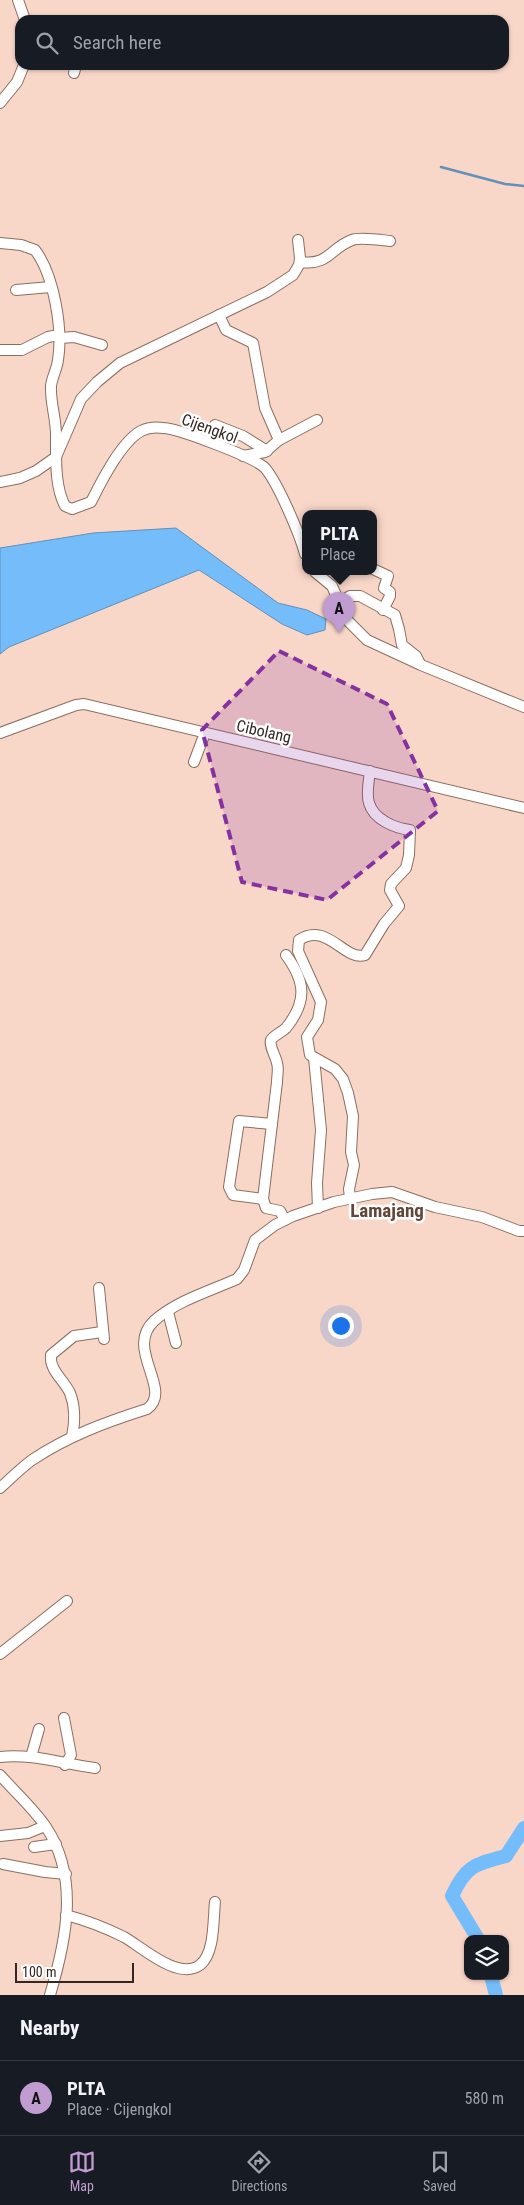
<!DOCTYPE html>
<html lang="en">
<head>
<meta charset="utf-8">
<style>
	:root { --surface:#171b24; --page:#242831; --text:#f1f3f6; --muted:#9ea1a6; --line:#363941; --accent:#c09cd0 }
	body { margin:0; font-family:"Roboto Condensed",sans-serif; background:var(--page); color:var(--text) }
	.controls { position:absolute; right:15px; bottom:15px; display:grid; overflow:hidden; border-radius:10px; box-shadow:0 1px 4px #0004 }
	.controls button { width:45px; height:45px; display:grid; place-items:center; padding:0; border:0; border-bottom:1px solid var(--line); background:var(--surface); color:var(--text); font:25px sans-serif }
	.scale { position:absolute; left:15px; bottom:12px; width:119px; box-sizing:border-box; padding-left:5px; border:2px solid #342722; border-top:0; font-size:14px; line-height:18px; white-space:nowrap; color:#342722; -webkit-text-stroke:4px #fff; paint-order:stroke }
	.you { position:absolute; left:340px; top:1325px; width:18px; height:18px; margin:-12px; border:4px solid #fff; border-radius:50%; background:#1a73e8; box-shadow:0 0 0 8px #1a73e833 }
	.badge { display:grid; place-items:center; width:32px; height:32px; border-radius:50%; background:var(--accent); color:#111; font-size:16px; font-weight:700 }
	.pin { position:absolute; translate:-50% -41px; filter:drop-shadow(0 1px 2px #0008) }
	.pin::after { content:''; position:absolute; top:26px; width:18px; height:15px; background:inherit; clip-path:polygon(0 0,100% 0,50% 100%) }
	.popup { position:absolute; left:302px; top:510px; width:75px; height:65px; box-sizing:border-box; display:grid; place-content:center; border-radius:10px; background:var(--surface); filter:drop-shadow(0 1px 4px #0005); font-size:16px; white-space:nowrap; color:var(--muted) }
	.popup b { font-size:19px; color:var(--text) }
	.popup::after { content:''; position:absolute; left:50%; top:100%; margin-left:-10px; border:10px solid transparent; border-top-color:var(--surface) }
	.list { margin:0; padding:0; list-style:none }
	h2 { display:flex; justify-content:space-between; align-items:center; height:65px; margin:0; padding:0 20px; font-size:21px }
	h2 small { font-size:16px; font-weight:400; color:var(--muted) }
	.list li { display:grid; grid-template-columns:32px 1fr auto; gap:15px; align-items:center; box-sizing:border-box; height:75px; padding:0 20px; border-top:1px solid var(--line) }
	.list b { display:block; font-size:19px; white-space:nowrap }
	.list p { margin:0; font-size:16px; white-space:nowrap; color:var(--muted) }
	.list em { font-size:16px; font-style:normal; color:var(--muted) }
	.icon { flex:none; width:28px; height:28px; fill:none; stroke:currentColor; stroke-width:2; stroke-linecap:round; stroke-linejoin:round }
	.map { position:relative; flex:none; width:524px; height:1995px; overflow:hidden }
	.search { position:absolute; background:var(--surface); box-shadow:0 1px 4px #0004; left:15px; right:15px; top:15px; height:55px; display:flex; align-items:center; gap:12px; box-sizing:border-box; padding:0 18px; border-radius:15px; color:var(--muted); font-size:19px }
	.sheet { height:140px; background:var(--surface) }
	nav { display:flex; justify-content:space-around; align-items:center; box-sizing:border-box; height:70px; border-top:1px solid var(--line); background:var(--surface); font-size:14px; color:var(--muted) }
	nav a { display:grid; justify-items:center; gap:2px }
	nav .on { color:var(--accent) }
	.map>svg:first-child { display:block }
	.water { fill:#75bdfa; stroke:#6290b9 }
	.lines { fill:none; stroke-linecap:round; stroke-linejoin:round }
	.stream { stroke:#6290b9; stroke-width:2.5 }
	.river { stroke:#75bdfa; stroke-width:14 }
	.minor-casing { stroke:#8c6e60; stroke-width:12 }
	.minor { stroke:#fff; stroke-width:10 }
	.marked { fill:#8532a1; fill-opacity:0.2; stroke:#8532a1; stroke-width:4; stroke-dasharray:10 6; stroke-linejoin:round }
	.labels { text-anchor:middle; stroke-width:5; stroke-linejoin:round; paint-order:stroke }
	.street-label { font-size:16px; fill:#342722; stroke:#fff }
	.quarter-label { font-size:19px; font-weight:bold; fill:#624639; stroke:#fff }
</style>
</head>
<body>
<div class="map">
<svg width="524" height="1995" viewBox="0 0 524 1995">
	<rect width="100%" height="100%" fill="#f9d7c8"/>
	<polygon class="water" points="176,528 278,603 307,610 326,619 325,630 307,635 282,624 199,570 9,647 0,654 0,548 93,533"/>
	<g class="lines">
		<polyline class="stream" points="441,167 505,184 524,186"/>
		<g class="river">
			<path d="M478 1939 452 1896C466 1865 476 1864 506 1856L524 1828"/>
			<polyline points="491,1976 496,1995"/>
		</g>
		<defs>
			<g id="minor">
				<polyline points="18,0 25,20"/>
				<polyline points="74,73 76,65"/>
				<polyline points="0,103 17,82 24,65"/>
				<path d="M0 243 21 245 35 250C54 275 63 329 58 360 57 369 52 377 51 386 50 403 57 421 56 439 56 460 55 487 65 506L72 509 91 502C101 482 121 442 141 431 147 428 156 427 163 428 177 428 256 458 265 468 278 483 300 535 305 554"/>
				<path d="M300 262C329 266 330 248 352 240 360 237 381 240 390 241"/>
				<polyline points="16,290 51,287"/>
				<polyline points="219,315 226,330 253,343 265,408 279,440"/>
				<polyline points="60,338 74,337 102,345"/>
				<polyline points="0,350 22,350 48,337 59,335"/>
				<polyline points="215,425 243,436 267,451"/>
				<polyline points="243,456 265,452 279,440 317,420"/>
				<polyline points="0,482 20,478 36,471 56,457 81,399 97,382 120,363 267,292 293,275 299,265 300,258 298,240"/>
				<polyline points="373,569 388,576 384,588 390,592 390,596 383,610"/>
				<polyline points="315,572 332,586 347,620 367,640 421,665 524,707"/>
				<polyline points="340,602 350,596 360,596 395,615 399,629 402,645 416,656 420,664"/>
				<polyline points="0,733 76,705 84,704 524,808"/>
				<polyline points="194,762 205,733"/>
				<polyline points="314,1058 321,1130 317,1183 318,1208"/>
				<path d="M350 1198 349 1189 354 1165 351 1152 353 1116 348 1093 343 1079 335 1069 310 1055 307 1037 318 1020 321 1002 298 951 299 940C327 921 345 962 365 955L384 924 399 906 390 890 391 884 406 868 409 855 410 830C395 828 374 820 369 803 366 794 369 780 370 771"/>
				<polyline points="263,1199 233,1195 229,1187 239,1121 272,1124"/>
				<path d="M285 1220 280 1211 266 1208 263 1199 277 1082C277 1076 279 1069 277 1063 276 1057 269 1046 271 1040 273 1036 282 1032 286 1028 308 1001 305 981 286 955"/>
				<polyline points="99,1288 104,1339"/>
				<polyline points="168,1312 176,1343"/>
				<path d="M72 1437C75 1422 76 1408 70 1393 64 1380 49 1370 51 1355L74 1336 102 1332"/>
				<path d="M0 1488C10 1479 21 1468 32 1460 68 1436 106 1422 147 1409 174 1390 124 1349 154 1321 176 1301 210 1291 237 1279L244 1270 255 1240 275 1225 293 1216 334 1202 372 1194 392 1192 435 1207 482 1217 519 1231H524"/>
				<polyline points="0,1654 67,1601"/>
				<polyline points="64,1718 71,1755 65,1765"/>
				<path d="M0 1757C30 1753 64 1764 95 1768"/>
				<polyline points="31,1757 39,1729"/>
				<path d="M0 1775C15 1792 34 1809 46 1827 80 1878 66 1941 50 1995"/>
				<polyline points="0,1836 28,1833 45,1826"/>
				<polyline points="34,1847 56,1844"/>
				<polyline points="3,1864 45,1872 66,1874"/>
				<path d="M66 1915C85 1920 106 1928 124 1937 142 1947 178 1981 200 1965 215 1953 213 1920 215 1902"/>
			</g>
		</defs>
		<use href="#minor" class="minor-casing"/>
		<use href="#minor" class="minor"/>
	</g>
	<path class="marked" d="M279 651 387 704 438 811 327 900 242 882 202 730Z"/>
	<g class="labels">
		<g class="street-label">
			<text transform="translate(210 428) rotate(20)" y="6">Cijengkol</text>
			<text transform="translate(264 731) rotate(13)" y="6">Cibolang</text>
		</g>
		<g class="quarter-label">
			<text x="387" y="1217">Lamajang</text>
		</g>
	</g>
</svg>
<div class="controls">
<button><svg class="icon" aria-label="layers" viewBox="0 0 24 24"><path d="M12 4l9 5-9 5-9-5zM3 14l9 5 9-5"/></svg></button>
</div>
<div class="scale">100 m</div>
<div class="you"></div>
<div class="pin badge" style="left:339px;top:633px">A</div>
<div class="popup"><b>PLTA</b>Place</div>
<div class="search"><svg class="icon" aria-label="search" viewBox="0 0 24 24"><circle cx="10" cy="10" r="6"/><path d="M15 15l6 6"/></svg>Search here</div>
</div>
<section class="sheet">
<h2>Nearby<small></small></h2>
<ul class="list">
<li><span class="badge">A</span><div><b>PLTA</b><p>Place · Cijengkol</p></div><em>580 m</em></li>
</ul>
</section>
<nav>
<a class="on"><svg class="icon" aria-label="map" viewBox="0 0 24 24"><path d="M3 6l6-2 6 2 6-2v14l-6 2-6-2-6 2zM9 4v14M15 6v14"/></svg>Map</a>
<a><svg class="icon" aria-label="directions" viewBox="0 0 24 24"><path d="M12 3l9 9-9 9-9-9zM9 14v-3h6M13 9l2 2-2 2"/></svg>Directions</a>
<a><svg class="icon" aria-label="saved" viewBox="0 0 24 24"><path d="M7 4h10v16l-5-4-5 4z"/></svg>Saved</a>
</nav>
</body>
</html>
